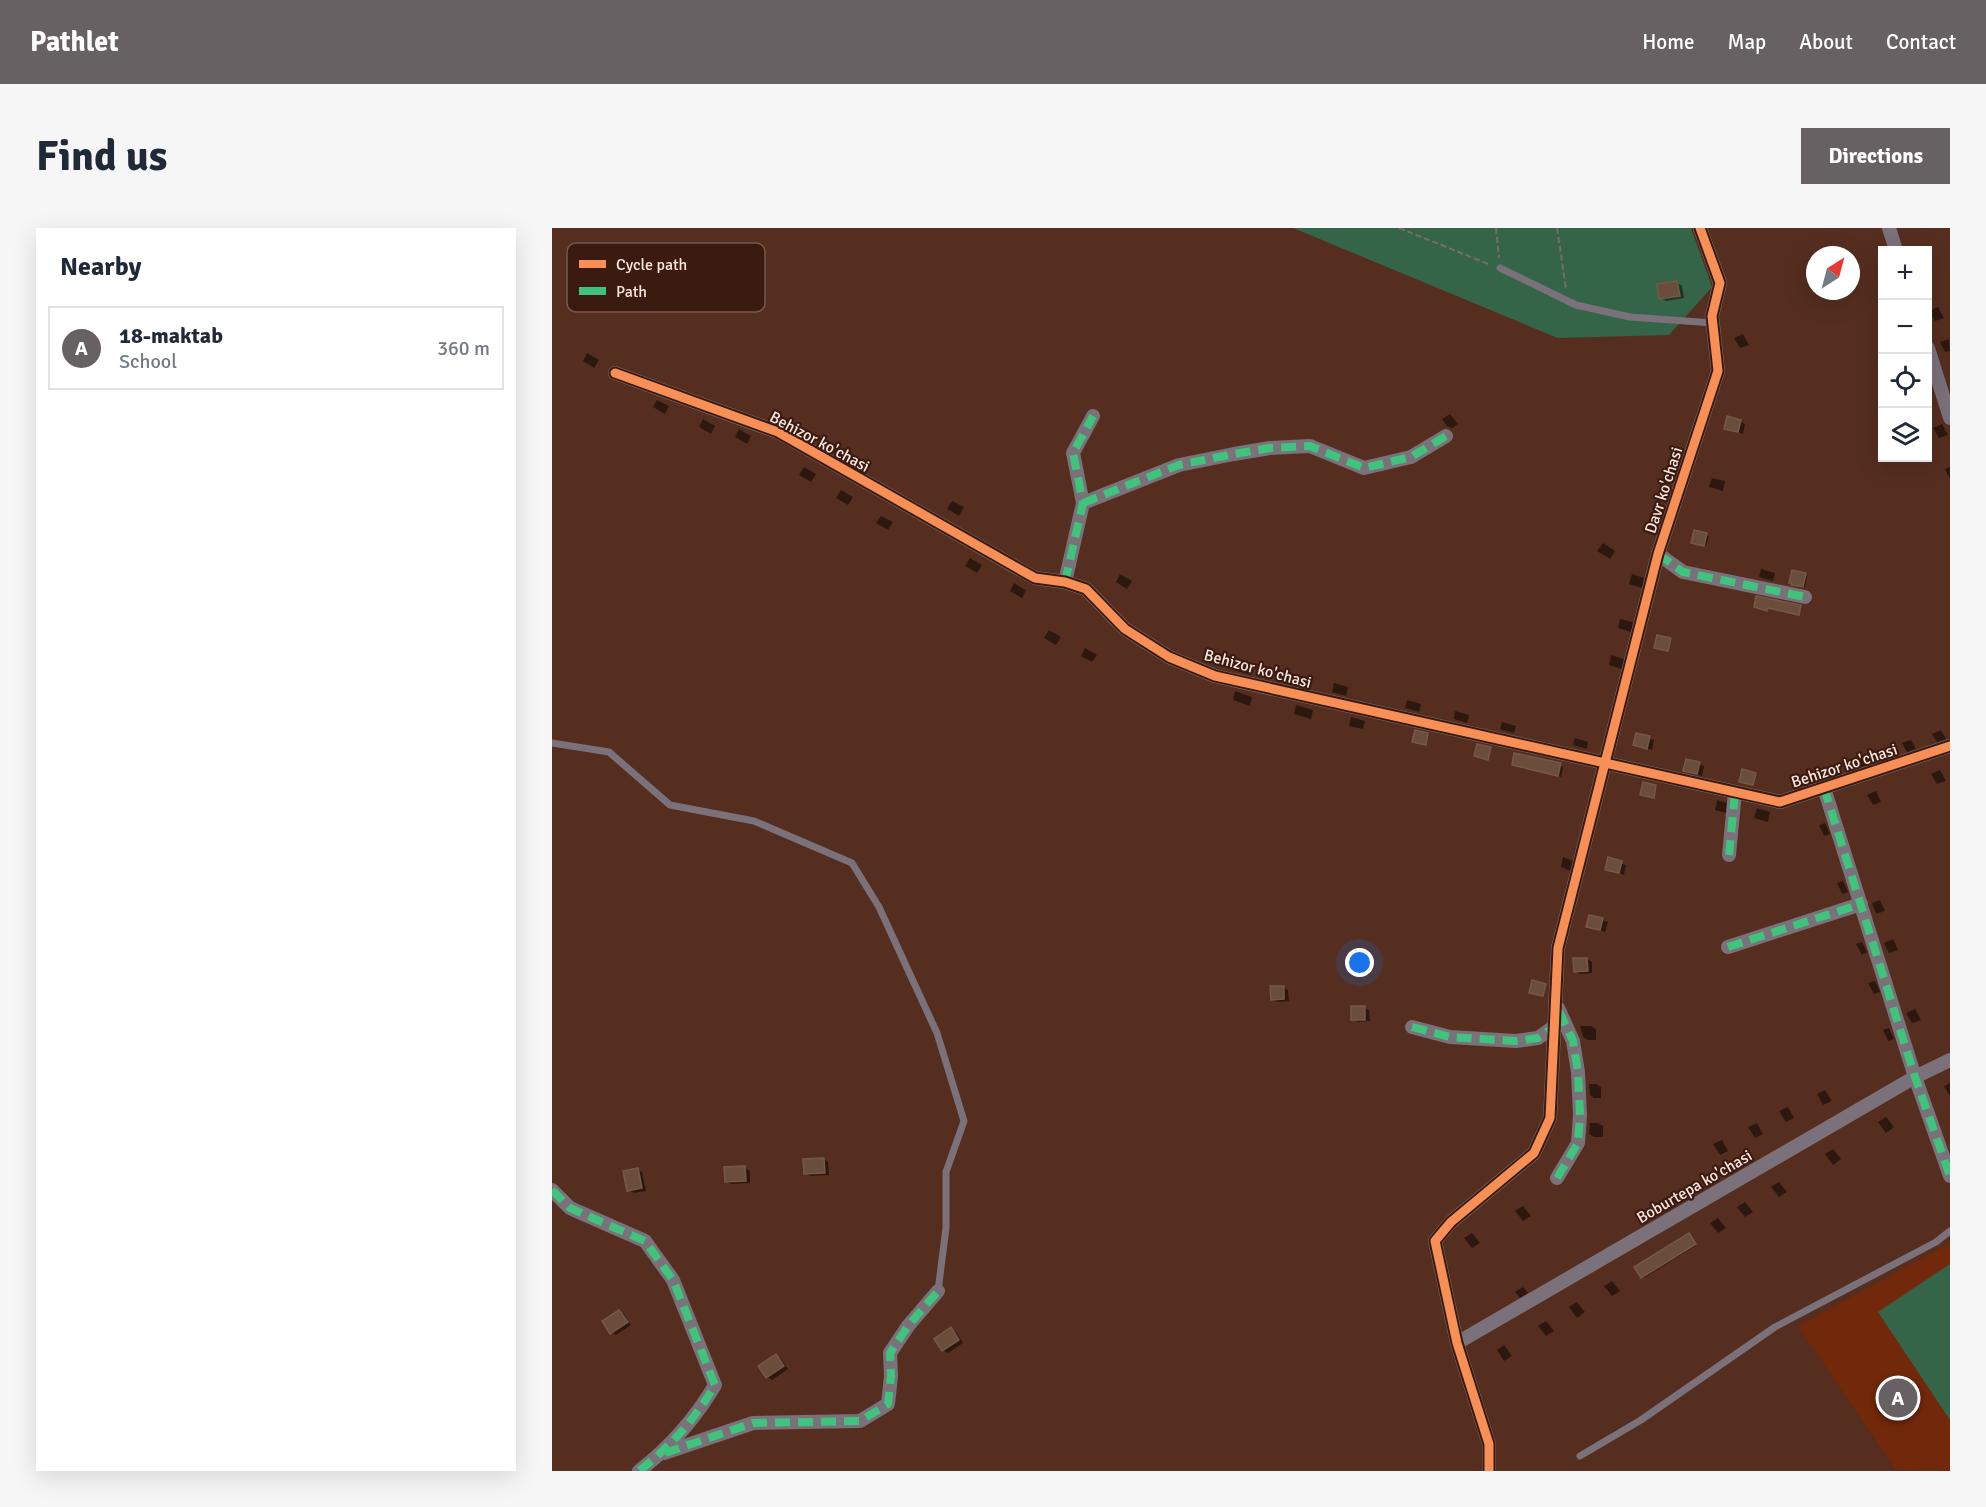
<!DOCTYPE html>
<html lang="en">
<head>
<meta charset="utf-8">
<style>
	:root { --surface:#fff; --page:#f6f6f7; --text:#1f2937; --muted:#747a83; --line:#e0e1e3; --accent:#676164 }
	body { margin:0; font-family:Signika,sans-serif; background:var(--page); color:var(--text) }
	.controls { position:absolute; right:18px; top:18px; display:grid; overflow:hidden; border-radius:0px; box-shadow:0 6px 24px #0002 }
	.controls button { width:54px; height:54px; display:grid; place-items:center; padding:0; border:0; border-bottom:2px solid var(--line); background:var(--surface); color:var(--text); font:30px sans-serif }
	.compass { position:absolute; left:1254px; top:18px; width:54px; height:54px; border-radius:50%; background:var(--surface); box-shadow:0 6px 24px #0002; rotate:36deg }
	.you { position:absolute; left:808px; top:735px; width:21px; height:21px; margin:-15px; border:4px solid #fff; border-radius:50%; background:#1a73e8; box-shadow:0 0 0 9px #1a73e833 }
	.badge { display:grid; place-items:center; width:39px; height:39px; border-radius:50%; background:var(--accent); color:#fff; font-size:20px; font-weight:700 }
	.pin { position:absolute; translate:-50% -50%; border:3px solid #fff; box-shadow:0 2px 6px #0006 }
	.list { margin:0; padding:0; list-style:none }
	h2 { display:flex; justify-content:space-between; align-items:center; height:78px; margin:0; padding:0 24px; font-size:26px }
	h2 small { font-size:20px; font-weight:400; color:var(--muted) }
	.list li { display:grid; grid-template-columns:39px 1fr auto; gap:18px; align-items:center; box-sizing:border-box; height:84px; margin:0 12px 12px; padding:0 12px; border:2px solid var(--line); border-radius:0px }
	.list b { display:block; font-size:22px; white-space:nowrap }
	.list p { margin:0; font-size:20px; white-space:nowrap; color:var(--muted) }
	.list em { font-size:20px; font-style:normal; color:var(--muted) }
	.icon { flex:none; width:33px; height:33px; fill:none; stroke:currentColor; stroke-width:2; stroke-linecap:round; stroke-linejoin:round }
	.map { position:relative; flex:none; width:1398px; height:1243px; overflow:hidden; border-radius:0px }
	header { display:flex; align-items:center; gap:36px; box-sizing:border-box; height:84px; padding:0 30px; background:var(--accent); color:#fff }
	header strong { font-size:28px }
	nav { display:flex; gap:33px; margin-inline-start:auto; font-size:21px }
	.intro { display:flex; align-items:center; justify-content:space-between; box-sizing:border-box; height:144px; padding:0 36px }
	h1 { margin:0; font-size:42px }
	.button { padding:15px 27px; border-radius:0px; background:var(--accent); color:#fff; font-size:21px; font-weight:700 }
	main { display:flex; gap:36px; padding:0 36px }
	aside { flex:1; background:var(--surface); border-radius:0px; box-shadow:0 6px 24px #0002 }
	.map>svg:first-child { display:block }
	.built { fill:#72280b }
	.green { fill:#356548 }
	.shadow { fill:#0007 }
	.building { fill:#6a4d3a; stroke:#755846; stroke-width:1.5 }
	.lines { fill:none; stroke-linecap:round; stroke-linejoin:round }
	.path { stroke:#7a6b6d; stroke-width:2; stroke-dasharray:6 3; stroke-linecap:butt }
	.lane { stroke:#7a717a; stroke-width:7 }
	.street { stroke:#7a717a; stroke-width:14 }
	.quiet { stroke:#40c37c; stroke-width:8; stroke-dasharray:15 8; stroke-linecap:butt }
	.cycleway-casing { stroke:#3b1b10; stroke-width:13 }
	.cycleway { stroke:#f78f57; stroke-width:9 }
	.labels { text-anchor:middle; stroke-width:4.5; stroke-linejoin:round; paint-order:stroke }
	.street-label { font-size:16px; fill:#f9e6e0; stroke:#3b1b10 }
	.key { fill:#3b1b10; stroke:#74584e; stroke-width:1.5 }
	.key-label { font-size:16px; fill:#f9e6e0 }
</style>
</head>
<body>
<header>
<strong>Pathlet</strong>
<nav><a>Home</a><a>Map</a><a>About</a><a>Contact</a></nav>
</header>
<div class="intro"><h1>Find us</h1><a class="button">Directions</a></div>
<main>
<aside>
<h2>Nearby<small></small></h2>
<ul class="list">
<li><span class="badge">A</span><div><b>18-maktab</b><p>School</p></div><em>360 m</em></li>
</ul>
</aside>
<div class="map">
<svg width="1398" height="1243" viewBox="0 0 1398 1243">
	<rect width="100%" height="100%" fill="#552e1f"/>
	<polygon class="built" points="1398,1015 1398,1243 1344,1242 1246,1098"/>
	<g class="green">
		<polygon points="741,0 1139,0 1160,59 1117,107 1006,110"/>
		<polygon points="1398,1036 1398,1192 1326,1084"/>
	</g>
	<g class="shadow">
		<polygon points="1125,55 1130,58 1132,70 1114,73 1109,70"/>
		<polygon points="1386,79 1392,90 1383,93 1377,83"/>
		<polygon points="1191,106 1197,117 1188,120 1182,110"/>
		<polygon points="1397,111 1398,123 1393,124 1388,114"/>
		<polygon points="35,125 47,132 42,140 31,133"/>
		<polygon points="1376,147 1379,157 1376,158"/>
		<polygon points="105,172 117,178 113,186 101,179"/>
		<polygon points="898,186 906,196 900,200 895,198 890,191"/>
		<polygon points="151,191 163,198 159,206 147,199"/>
		<polygon points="1188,193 1193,196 1191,206 1174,200"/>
		<polygon points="1390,196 1396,207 1387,210 1381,200"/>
		<polygon points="187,201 199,208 195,216 183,209"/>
		<polygon points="252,239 264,246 259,254 247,247"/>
		<polygon points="1398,239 1398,251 1393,241"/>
		<polygon points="1160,250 1173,253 1171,263 1157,259"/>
		<polygon points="289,262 301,269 296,277 284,270"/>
		<polygon points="400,273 412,279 407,288 395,281"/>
		<polygon points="329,288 341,294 336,302 324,295"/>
		<polygon points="1143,304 1157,308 1154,318 1142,315"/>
		<polygon points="1051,315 1063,323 1058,331 1045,323"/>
		<polygon points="418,330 430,337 425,345 413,338"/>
		<polygon points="1209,341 1223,345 1221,353 1207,349"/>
		<polygon points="568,346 580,353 575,361 564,354"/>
		<polygon points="1080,346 1092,350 1090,360 1077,356"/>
		<polygon points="1253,347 1255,348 1253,359 1243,357"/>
		<polygon points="462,355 474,362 470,370 458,363"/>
		<polygon points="1068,391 1081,394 1079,404 1066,400"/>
		<polygon points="497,402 509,409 504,417 492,410"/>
		<polygon points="533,420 545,427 540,434 529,428"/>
		<polygon points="1059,427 1075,432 1072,442 1057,437"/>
		<polygon points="684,433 701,439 699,447 682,442"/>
		<polygon points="746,448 760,451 758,459 744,456"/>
		<polygon points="782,455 796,459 794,468 780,464"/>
		<polygon points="683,463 700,469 698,478 681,472"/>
		<polygon points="855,472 869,476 867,484 853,480"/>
		<polygon points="744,477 761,482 759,491 742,486"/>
		<polygon points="903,483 917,487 915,495 902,491"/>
		<polygon points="799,489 813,493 811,501 797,498"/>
		<polygon points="950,494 964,498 962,505 948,501"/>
		<polygon points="1389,502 1394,511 1385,514 1380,506"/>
		<polygon points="1085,507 1102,512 1100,522 1083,517"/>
		<polygon points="1023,510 1036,514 1035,521 1021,517"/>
		<polygon points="1359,512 1364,521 1355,524 1350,515"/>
		<polygon points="1314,527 1319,536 1310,539 1305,530"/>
		<polygon points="1136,533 1152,538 1150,548 1133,543"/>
		<polygon points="961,537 1008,537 1011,539 1009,549"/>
		<polygon points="1275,540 1280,549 1270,552 1266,543"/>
		<polygon points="1388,542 1394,553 1385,556 1379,546"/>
		<polygon points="1324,563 1329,574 1321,577 1315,567"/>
		<polygon points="1165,572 1175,575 1174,585 1163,582"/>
		<polygon points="1205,580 1218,584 1216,594 1202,590"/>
		<polygon points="1273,595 1278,606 1272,608 1267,597"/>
		<polygon points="1011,629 1024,634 1021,644 1009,639"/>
		<polygon points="1058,631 1074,637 1072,647 1055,641"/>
		<polygon points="1291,653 1296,664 1290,666 1285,655"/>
		<polygon points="1328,672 1333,683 1324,686 1320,675"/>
		<polygon points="1039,689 1056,694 1053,704 1036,698"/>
		<polygon points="1341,711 1346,722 1337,725 1332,715"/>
		<polygon points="1310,714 1315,724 1310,727 1304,716"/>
		<polygon points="1035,731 1040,734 1040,745 1028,746 1023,743"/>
		<polygon points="1323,753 1328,764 1322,766 1316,755"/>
		<polygon points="731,759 736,762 737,773 725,774 720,771"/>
		<polygon points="812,779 817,782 818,793 806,794 801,791"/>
		<polygon points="1363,781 1369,792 1360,795 1354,785"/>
		<polygon points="1028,798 1039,798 1044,801 1044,812 1036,812 1031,809"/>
		<polygon points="1337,800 1342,811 1336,813 1331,802"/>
		<polygon points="1398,855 1398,868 1392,858"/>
		<polygon points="1037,856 1044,856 1049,859 1049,870 1042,870 1038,867"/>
		<polygon points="1273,862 1280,873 1271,877 1265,866"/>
		<polygon points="1236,879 1242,890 1234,894 1227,883"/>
		<polygon points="1334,889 1342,899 1334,905 1326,894"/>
		<polygon points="1038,895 1046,895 1051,898 1051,909 1042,909 1037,906"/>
		<polygon points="1205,895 1211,906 1203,910 1196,899"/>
		<polygon points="1170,912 1176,923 1168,927 1161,916"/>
		<polygon points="1281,921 1289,931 1281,937 1273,926"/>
		<polygon points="272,931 276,934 277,947 258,948 253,945"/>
		<polygon points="193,940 198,943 198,955 179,956 174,953"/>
		<polygon points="85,942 90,944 94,963 82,965 77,962"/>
		<polygon points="1227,954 1235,964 1227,969 1219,959"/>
		<polygon points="1193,974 1201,984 1193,989 1185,979"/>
		<polygon points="971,978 979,988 971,993 963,983"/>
		<polygon points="1166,990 1174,1000 1166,1005 1158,995"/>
		<polygon points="920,1005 928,1015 920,1020 912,1010"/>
		<polygon points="1139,1008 1145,1017 1092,1050 1090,1049"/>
		<polygon points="1060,1053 1068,1063 1060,1068 1052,1058"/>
		<polygon points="971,1059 976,1065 968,1070 963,1064"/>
		<polygon points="1025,1074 1033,1084 1025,1090 1017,1079"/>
		<polygon points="67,1083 72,1086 79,1097 64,1107 59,1104"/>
		<polygon points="994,1093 1002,1103 994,1108 986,1098"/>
		<polygon points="399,1101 404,1104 411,1115 396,1125 391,1122"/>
		<polygon points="952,1117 960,1128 952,1133 945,1122"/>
		<polygon points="224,1128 229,1131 236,1141 220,1152 215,1149"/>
	</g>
	<g class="building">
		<polygon points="1125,53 1128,68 1107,71 1105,56"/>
		<polygon points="1175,188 1189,192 1186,204 1172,201"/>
		<polygon points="1142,302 1155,305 1152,318 1139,315"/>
		<polygon points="1240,342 1254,345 1251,359 1239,357 1240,355 1237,355"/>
		<polygon points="1204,368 1249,377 1247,387 1216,380 1215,383 1202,379"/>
		<polygon points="1105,407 1119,410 1116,423 1102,420"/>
		<polygon points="863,502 876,505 874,517 860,514"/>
		<polygon points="1084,505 1098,508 1095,521 1081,517"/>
		<polygon points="925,516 939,519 936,532 922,528"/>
		<polygon points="962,525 1009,535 1006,548 960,537"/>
		<polygon points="1134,531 1148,534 1145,546 1131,543"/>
		<polygon points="1190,541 1204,545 1201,557 1187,554"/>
		<polygon points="1091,554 1104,557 1102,570 1088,567"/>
		<polygon points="1056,629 1070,633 1067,645 1053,642"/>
		<polygon points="1037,687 1051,690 1048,702 1034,699"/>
		<polygon points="1021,730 1035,730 1036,743 1022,744"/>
		<polygon points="980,752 994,756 991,768 977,765"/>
		<polygon points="718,758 732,758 732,771 719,772"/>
		<rect x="799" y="778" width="14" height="14"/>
		<polygon points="272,930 273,945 252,946 251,931"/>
		<polygon points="193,938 194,953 173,954 172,939"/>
		<polygon points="86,940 90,960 75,963 71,943"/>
		<polygon points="1137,1005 1144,1016 1089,1050 1082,1039"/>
		<polygon points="67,1082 76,1094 58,1106 50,1093"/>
		<polygon points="399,1099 407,1112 390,1123 382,1111"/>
		<polygon points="224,1126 232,1138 214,1150 206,1138"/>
	</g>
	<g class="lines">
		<g class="path">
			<polyline points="847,0 939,37"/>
			<polyline points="944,0 947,30"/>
			<polyline points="1005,0 1014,61"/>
		</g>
		<g class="lane">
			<polyline points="948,40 1024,77 1078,89 1161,95"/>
			<polyline points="0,515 57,524 118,577 202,593 300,635 327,679 385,805 412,893 394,944 394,1000 386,1063"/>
			<polyline points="1028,1228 1089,1192 1223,1099 1384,1014 1398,1003"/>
		</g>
		<g class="street">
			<polyline points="1337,0 1344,22"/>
			<polyline points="1376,120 1398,190"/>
			<polyline points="63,145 226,204 483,350 513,354 534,361 573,401 617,429 663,448 1228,574 1398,518"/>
			<polyline points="531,275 627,237 682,226 718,220 758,218 812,240 859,229 894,208"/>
			<polyline points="1106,326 1131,344 1253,369"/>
			<polyline points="513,354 531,275 521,225 541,188"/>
			<polyline points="1272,560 1363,849 1398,948"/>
			<polyline points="1177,627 1183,564"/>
			<polyline points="1176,719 1309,676"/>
			<polyline points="860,799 898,809 964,813 986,810 1003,798"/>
			<polyline points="1005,950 1026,915 1028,887 1026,844 1021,813 1006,780"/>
			<path d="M0 962 18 980 93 1013 121 1052 163 1157C143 1191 118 1219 87 1243"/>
			<polyline points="905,1115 1363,849 1398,832"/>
			<polyline points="112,1225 201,1195 308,1193 336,1176 339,1148 338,1125 356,1098 386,1063"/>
			<polyline points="937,1243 937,1216 905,1115 883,1013 899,994 982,925 998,890 1006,720 1106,326 1166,143 1160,88 1168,55 1148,0"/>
		</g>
		<g class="quiet">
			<polyline points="531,275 627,237 682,226 718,220 758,218 812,240 859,229 894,208"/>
			<polyline points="1106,326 1131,344 1253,369"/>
			<polyline points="513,354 531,275 521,225 541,188"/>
			<polyline points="1272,560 1363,849 1398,948"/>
			<polyline points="1177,627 1183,564"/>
			<polyline points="1176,719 1309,676"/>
			<polyline points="860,799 898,809 964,813 986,810 1003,798"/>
			<polyline points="1005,950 1026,915 1028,887 1026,844 1021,813 1006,781"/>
			<path d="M0 962 18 980 93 1013 121 1052 163 1157C143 1191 118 1219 87 1243"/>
			<polyline points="113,1225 201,1195 308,1193 336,1176 339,1148 338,1125 356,1098 386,1063"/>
		</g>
		<defs>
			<g id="cycleway">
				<polyline points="63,145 226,204 483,350 513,354 534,361 573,401 617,429 663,448 1228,574 1398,518"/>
				<polyline points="937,1243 937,1216 905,1115 883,1013 899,994 982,925 998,890 1006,720 1106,326 1166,143 1160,88 1168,55 1148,0"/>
			</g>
		</defs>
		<use href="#cycleway" class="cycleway-casing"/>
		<use href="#cycleway" class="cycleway"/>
	</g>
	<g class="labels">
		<g class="street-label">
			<text transform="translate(268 213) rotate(28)" y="6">Behizor ko'chasi</text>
			<text transform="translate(1111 262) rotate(-72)" y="6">Davr ko'chasi</text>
			<text transform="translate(706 440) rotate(15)" y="6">Behizor ko'chasi</text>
			<text transform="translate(1292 537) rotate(-18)" y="6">Behizor ko'chasi</text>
			<text transform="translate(1142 958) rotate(-30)" y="6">Boburtepa ko'chasi</text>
		</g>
	</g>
	<rect x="15" y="15" width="198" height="69" rx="9" class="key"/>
	<rect x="27" y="32" width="27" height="8" fill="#f78f57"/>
	<rect x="27" y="59" width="27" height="8" fill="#40c37c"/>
	<g class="key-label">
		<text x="64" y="42">Cycle path</text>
		<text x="64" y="69">Path</text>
	</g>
</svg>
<div class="controls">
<button>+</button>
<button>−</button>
<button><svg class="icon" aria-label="locate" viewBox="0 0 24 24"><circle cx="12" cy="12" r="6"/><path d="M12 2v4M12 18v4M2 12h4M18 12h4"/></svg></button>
<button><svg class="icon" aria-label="layers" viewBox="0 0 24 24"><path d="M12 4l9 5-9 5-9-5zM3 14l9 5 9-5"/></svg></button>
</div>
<svg class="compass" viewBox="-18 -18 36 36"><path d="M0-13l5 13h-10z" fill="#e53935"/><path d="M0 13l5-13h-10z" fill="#747a83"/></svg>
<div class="you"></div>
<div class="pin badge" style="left:1346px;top:1170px">A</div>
</div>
</main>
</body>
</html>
